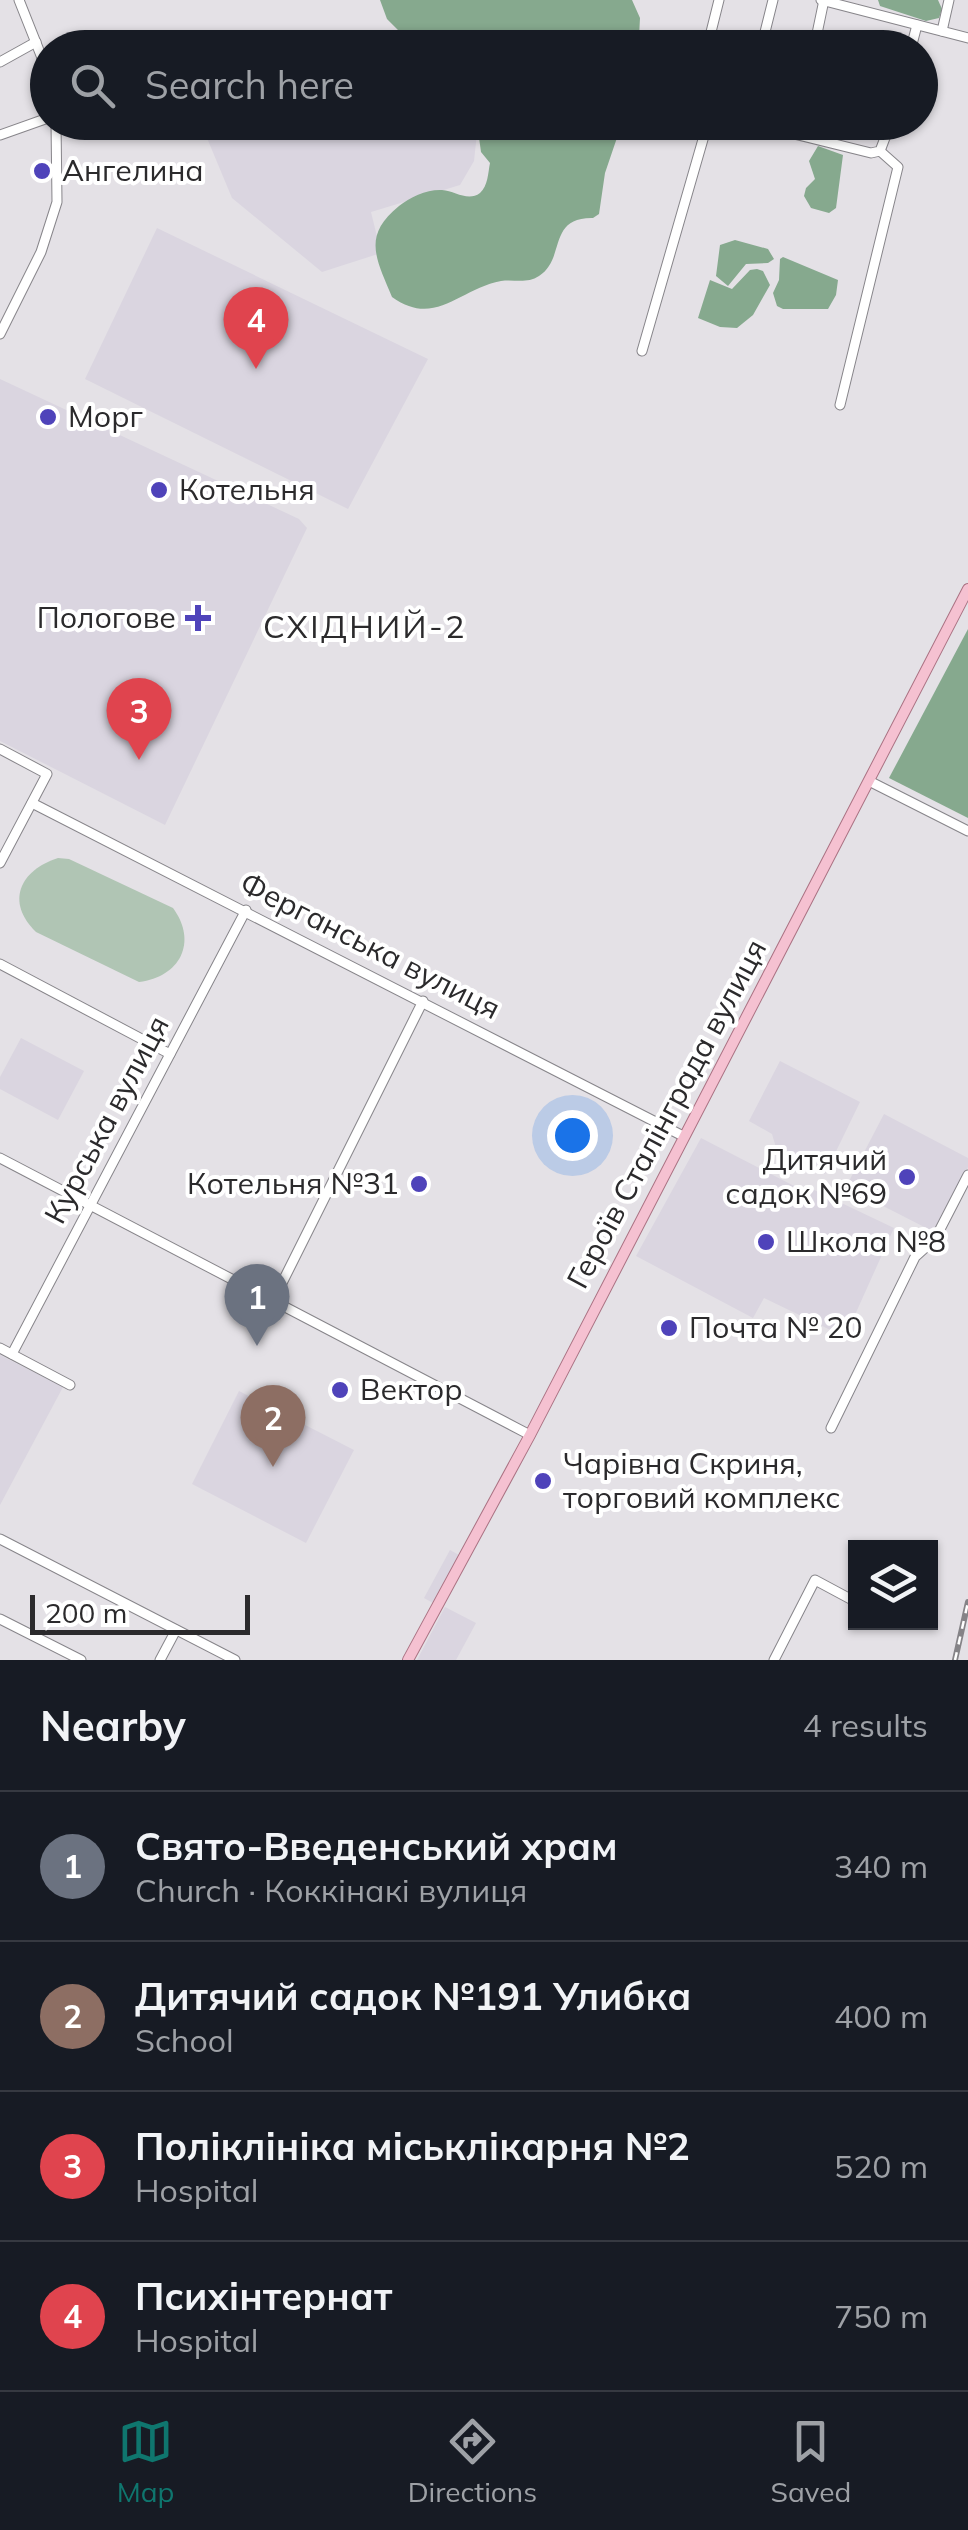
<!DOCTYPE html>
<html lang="en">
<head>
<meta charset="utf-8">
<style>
	:root { --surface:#171b24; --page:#20242c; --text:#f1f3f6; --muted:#9ea1a6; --line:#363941; --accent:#0f766e }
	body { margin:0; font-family:Mulish,sans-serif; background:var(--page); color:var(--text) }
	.controls { position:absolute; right:30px; bottom:30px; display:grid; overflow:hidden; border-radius:0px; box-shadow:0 2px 8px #0004 }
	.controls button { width:90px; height:90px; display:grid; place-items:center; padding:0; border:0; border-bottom:2px solid var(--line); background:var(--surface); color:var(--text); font:50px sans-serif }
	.scale { position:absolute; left:30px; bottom:25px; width:220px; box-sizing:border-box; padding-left:10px; border:5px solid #2b2a2c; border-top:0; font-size:28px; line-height:35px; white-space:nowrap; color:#2b2a2c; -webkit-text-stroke:8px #fff; paint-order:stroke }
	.you { position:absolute; left:572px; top:1135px; width:35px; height:35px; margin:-25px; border:8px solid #fff; border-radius:50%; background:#1a73e8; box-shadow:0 0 0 15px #1a73e833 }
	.badge { display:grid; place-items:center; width:65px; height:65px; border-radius:50%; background:var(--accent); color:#fff; font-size:32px; font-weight:700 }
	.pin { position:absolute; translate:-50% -82px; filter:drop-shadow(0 2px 5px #0008) }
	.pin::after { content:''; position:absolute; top:52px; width:35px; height:30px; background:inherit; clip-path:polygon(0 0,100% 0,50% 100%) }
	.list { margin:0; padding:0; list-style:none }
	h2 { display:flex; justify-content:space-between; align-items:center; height:130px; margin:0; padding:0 40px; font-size:42px }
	h2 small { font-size:32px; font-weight:400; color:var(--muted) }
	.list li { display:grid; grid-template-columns:65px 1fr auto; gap:30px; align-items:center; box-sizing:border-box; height:150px; padding:0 40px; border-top:2px solid var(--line) }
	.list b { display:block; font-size:38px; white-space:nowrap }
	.list p { margin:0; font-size:32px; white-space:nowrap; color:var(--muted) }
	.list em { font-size:32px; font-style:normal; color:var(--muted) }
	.icon { flex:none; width:55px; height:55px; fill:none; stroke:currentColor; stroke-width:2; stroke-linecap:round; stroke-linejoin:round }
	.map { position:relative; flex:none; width:968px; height:1660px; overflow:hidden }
	.search { position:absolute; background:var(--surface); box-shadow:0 2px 8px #0004; left:30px; right:30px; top:30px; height:110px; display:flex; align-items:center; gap:25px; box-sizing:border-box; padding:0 35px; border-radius:55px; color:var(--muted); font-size:38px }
	.sheet { height:730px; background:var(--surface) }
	nav { display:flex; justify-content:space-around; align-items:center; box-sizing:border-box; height:140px; border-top:2px solid var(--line); background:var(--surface); font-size:28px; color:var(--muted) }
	nav a { display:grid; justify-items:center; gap:5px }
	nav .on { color:var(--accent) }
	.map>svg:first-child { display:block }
	.built { fill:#dad5e0 }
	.green { fill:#b0c5b4 }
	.forest { fill:#86a98e }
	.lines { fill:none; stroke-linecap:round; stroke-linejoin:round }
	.minor-casing { stroke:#87858a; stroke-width:11 }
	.major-casing { stroke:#aa7283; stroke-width:12 }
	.minor { stroke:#fff; stroke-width:9 }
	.major { stroke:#f5c1d1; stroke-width:10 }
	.rail-casing { stroke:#858387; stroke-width:6 }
	.rail { stroke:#fff; stroke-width:2.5; stroke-dasharray:8; stroke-linecap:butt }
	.poi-dot { fill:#4f43ba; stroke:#fff; stroke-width:4 }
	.labels { text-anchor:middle; stroke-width:8; stroke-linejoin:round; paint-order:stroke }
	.poi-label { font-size:30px; fill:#2b2a2c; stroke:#fff; text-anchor:start }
	.street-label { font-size:30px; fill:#2b2a2c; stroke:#fff }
	.neighbourhood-label { font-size:32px; letter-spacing:2.5px; fill:#2b2a2c; stroke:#fff }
</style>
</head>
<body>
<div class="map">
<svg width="968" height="1660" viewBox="0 0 968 1660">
	<rect width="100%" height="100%" fill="#e4e1e6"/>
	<g class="built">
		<polygon points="262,122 468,123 477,133 474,161 460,185 371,212 381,253 322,272 232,198 207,138"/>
		<polygon points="157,228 428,359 348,509 85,379"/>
		<polygon points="0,379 299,519 307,528 165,825 0,741"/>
		<polygon points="21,1038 84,1071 58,1120 0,1089 0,1077"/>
		<polygon points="780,1061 860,1102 825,1174 777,1151 772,1134 749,1121"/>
		<polygon points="884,1114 968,1158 968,1167 934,1232 846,1187"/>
		<polygon points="701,1138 802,1190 810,1188 894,1228 845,1337 764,1298 753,1318 636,1256"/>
		<polygon points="0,1355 63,1387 0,1505"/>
		<polygon points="239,1391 354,1450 306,1543 192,1484"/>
		<polygon points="450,1550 459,1555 433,1603 424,1598"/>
		<polygon points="445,1607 476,1623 456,1660 417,1660"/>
	</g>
	<path class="green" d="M58 858 69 859 173 908C198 942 180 977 139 982L36 932C5 902 20 870 58 858Z"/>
	<g class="forest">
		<polygon points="380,0 632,0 640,18 639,37 654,47 404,47 401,33 387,19"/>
		<polygon points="878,0 938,0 942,9 939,18 926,21 880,6"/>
		<path d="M477 123H622L605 173 599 214 593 218C547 217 566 259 539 276 527 284 514 279 501 281 459 289 435 328 392 297 376 258 362 236 399 206 410 197 428 189 442 190 455 191 468 202 480 193 488 186 488 173 490 163L481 152Z"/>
		<polygon points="818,146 843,155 836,208 829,213 811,208 804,196 806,188 815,179 809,161"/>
		<polygon points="735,240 768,249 774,259 768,263 746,264 728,286 716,276 720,245"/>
		<polygon points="783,257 838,280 836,295 828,309 783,309 777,306 773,293 779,280 780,259"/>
		<polygon points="757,269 763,271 770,285 753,315 737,328 720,327 698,318 710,280 732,289 750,270"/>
		<polygon points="968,629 968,818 889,778"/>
	</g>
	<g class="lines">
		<defs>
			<g id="minor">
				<polyline points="19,0 48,73"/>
				<polyline points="821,0 968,38"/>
				<polyline points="942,31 949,0"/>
				<polyline points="707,48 719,0"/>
				<polyline points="761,48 773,0"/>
				<polyline points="814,48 824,0"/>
				<polyline points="911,48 917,25"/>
				<polyline points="0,62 36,42"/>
				<polyline points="746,122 871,153 880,151 891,122"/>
				<polyline points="0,135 48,118"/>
				<polyline points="0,334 41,252 57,202 56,122"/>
				<polyline points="642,351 708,122"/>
				<polyline points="840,405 898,167 880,151"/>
				<polyline points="0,749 47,774 0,863"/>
				<polyline points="869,781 968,831"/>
				<polyline points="32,803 683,1136"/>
				<polyline points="0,964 170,1054"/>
				<polyline points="0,1158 530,1435"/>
				<polyline points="273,1301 423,1001"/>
				<polyline points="0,1348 70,1385"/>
				<polyline points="12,1354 246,910"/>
				<polyline points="831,1428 915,1257 935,1239 968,1175"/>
				<polyline points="0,1539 235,1660"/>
				<polyline points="0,1619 81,1660"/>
				<polyline points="160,1660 176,1630"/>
				<polyline points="774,1660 815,1580 856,1602"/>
			</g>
			<polyline id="major" points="408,1660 530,1435 968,589"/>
		</defs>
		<use href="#minor" class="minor-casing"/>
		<use href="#major" class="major-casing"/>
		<use href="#minor" class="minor"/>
		<use href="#major" class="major"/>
		<defs>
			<polyline id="rail" points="955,1660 968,1602"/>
		</defs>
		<use href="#rail" class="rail-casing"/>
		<use href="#rail" class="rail"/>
	</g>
	<g class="poi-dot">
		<circle cx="42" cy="171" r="10"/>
		<circle cx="48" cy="417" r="10"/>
		<circle cx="159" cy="490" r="10"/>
		<path d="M193 603h10v10h10v10h-10v10h-10v-10h-10v-10h10z"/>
		<circle cx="907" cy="1177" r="10"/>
		<circle cx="419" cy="1184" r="10"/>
		<circle cx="766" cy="1242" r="10"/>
		<circle cx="669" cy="1328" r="10"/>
		<circle cx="340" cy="1390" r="10"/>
		<circle cx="543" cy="1481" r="10"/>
	</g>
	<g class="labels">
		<g class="poi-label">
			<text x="62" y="181">Ангелина</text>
			<text x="68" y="427">Морг</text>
			<text x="179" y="500">Котельня</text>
			<text x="176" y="628" text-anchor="end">Пологове</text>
			<text x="887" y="1170" text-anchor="end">Дитячий<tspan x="887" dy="34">садок №69</tspan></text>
			<text x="399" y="1194" text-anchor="end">Котельня №31</text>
			<text x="786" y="1252">Школа №8</text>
			<text x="689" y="1338">Почта № 20</text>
			<text x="360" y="1400">Вектор</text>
			<text x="563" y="1474">Чарівна Скриня,<tspan x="563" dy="34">торговий комплекс</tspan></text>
		</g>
		<g class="street-label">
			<text transform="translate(370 946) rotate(27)" y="10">Ферганська вулиця</text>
			<text transform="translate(667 1114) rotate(-62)" y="10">Героїв Сталінграда вулиця</text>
			<text transform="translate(107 1120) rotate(-62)" y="10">Курська вулиця</text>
		</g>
		<g class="neighbourhood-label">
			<text x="365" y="638">СХІДНИЙ-2</text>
		</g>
	</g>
</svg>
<div class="controls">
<button><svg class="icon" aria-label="layers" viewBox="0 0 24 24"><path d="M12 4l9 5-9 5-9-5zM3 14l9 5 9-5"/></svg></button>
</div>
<div class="scale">200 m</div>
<div class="you"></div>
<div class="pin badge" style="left:257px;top:1346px;background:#6b7280">1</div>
<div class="pin badge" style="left:273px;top:1467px;background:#8d6e63">2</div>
<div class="pin badge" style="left:139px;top:760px;background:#e0444e">3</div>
<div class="pin badge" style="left:256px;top:369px;background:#e0444e">4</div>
<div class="search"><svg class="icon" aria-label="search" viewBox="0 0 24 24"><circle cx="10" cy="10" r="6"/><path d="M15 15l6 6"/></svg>Search here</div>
</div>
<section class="sheet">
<h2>Nearby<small>4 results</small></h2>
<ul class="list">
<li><span class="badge" style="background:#6b7280">1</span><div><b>Свято-Введенський храм</b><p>Church · Коккінакі вулиця</p></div><em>340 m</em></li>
<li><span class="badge" style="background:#8d6e63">2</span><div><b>Дитячий садок №191 Улибка</b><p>School</p></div><em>400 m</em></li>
<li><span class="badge" style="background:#e0444e">3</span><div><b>Поліклініка міськлікарня №2</b><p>Hospital</p></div><em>520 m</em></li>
<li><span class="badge" style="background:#e0444e">4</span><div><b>Психінтернат</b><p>Hospital</p></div><em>750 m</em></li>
</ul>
</section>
<nav>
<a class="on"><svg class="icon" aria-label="map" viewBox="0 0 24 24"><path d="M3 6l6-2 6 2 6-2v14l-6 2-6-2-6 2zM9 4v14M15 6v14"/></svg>Map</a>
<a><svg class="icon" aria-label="directions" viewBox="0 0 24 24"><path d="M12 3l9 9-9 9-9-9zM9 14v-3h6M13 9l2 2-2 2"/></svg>Directions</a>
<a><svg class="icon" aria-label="saved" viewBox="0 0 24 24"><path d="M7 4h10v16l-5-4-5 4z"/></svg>Saved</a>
</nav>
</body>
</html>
